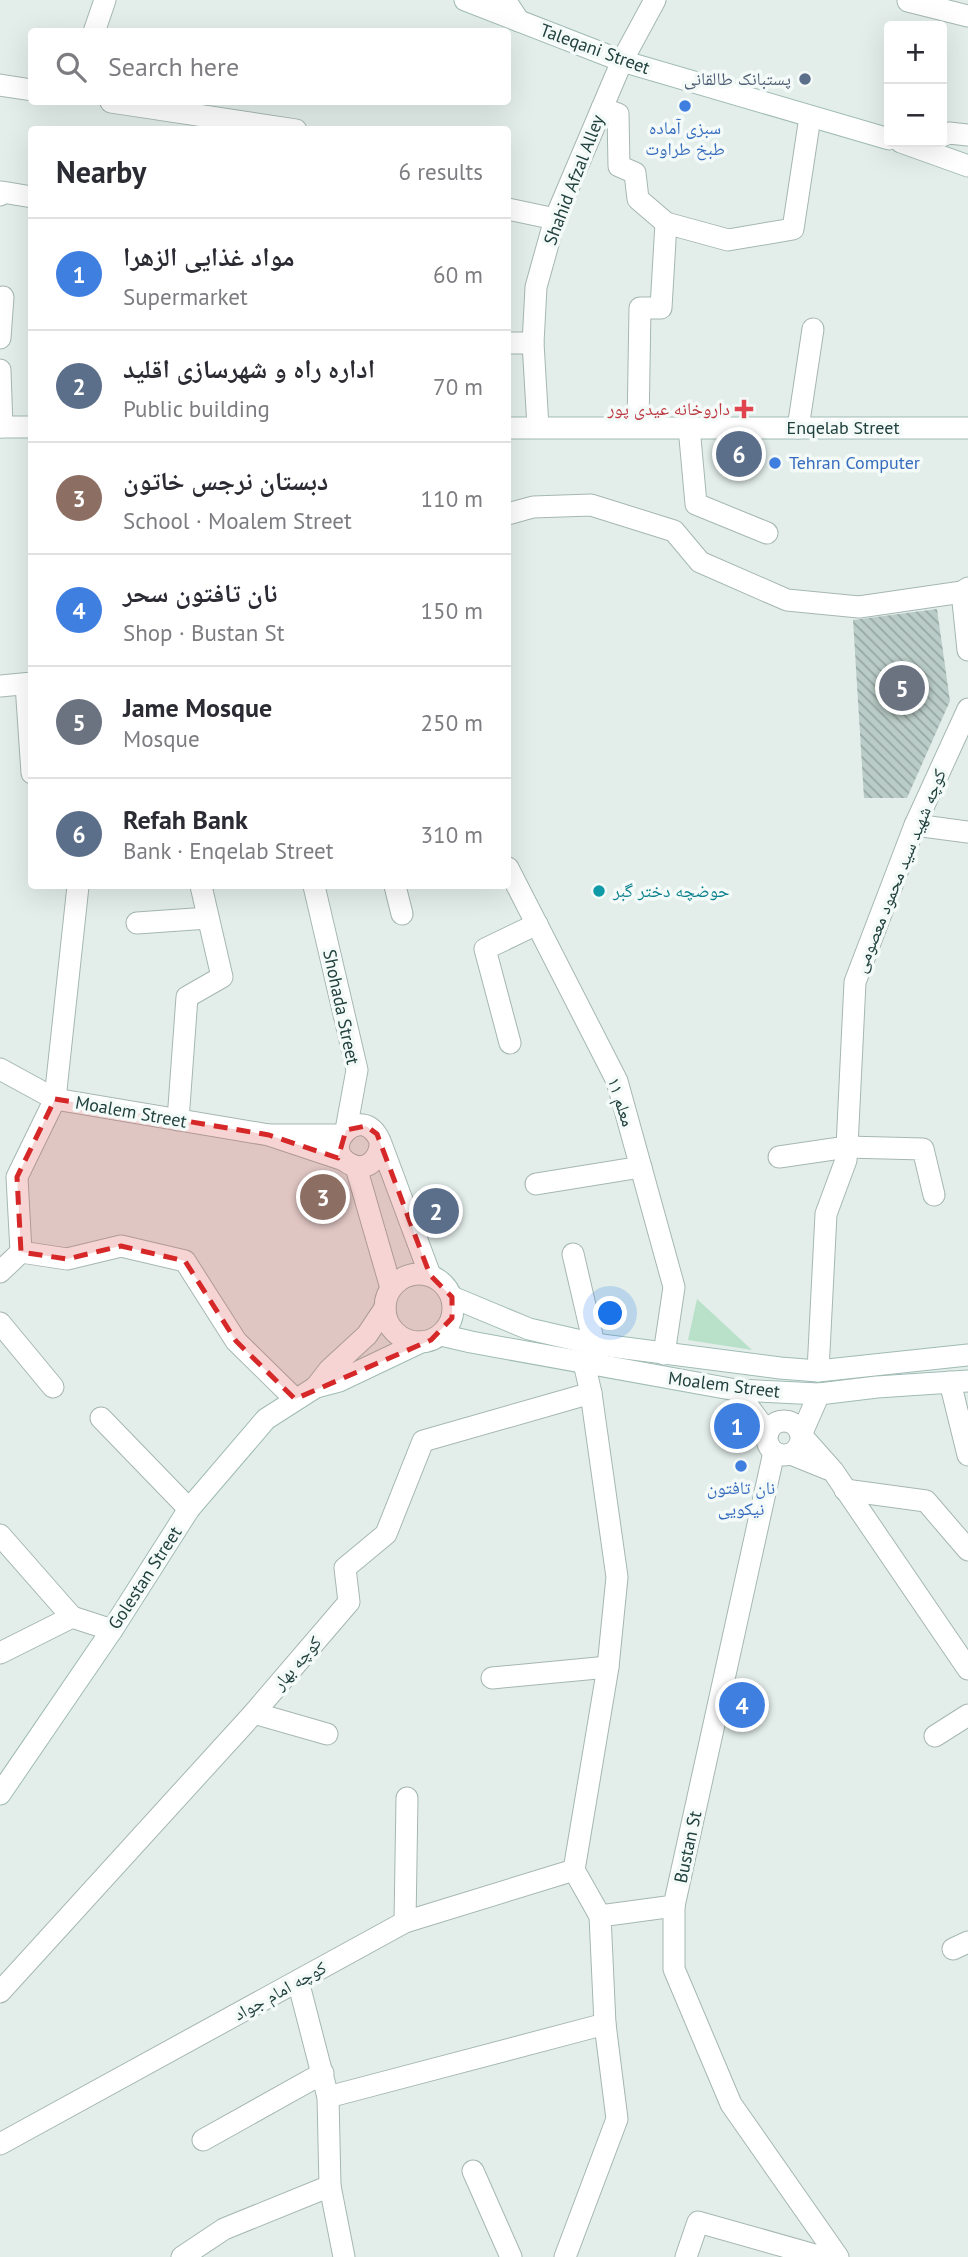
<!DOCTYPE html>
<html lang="en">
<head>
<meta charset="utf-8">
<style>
	:root { --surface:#fff; --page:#f7f7f7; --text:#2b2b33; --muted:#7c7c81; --line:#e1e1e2; --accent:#2563eb }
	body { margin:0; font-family:"PT Sans","Noto Naskh Arabic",sans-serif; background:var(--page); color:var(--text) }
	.controls { position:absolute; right:21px; top:21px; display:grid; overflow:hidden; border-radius:7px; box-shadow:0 7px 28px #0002 }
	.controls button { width:63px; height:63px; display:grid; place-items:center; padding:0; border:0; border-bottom:2px solid var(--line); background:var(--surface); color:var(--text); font:35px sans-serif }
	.you { position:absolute; left:611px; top:1314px; width:24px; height:24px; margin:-18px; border:5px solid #fff; border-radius:50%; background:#1a73e8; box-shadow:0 0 0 10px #1a73e833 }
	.badge { display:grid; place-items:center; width:46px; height:46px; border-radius:50%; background:var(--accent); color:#fff; font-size:23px; font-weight:700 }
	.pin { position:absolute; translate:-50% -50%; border:4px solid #fff; box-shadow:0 2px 7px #0006 }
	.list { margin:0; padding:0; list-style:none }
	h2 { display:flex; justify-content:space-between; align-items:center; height:91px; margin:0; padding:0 28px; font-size:30px }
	h2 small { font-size:23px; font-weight:400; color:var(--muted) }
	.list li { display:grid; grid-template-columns:46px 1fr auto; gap:21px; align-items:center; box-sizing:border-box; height:112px; padding:0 28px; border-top:2px solid var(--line) }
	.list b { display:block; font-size:26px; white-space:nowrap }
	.list p { margin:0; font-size:23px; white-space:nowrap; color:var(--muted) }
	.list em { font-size:23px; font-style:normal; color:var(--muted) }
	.icon { flex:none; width:38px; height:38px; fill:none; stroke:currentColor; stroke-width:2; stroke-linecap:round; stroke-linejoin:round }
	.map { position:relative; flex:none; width:968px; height:2257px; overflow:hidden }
	.search { position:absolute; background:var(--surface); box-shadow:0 7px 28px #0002; left:28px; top:28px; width:483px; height:77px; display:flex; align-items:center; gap:18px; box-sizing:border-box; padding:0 24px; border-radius:7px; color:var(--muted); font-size:26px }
	.panel { position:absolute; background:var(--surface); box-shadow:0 7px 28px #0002; left:28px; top:126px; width:483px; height:763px; border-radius:7px }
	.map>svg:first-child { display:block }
	.park { fill:#b9e1c9 }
	.building { fill:url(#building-back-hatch) }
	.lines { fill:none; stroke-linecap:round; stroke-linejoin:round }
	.minor-casing { stroke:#a5b7b3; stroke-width:23 }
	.tertiary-casing { stroke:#a5b7b3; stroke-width:23 }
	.secondary-casing { stroke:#a0bbb5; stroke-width:23 }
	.minor { stroke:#fff; stroke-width:21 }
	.tertiary { stroke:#fff; stroke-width:21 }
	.secondary { stroke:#fff; stroke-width:21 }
	.marked { fill:#d62828; fill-opacity:0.2; stroke:#d62828; stroke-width:5; stroke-dasharray:14 9; stroke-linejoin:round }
	.service-dot { fill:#5c6f8a; stroke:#f4faf8; stroke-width:2.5 }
	.shop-dot { fill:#3f7fe0; stroke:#f4faf8; stroke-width:2.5 }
	.health-dot { fill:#e0444e; stroke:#f4faf8; stroke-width:2.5 }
	.culture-dot { fill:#0f9aa8; stroke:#f4faf8; stroke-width:2.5 }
	.labels { text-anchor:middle; stroke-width:7; stroke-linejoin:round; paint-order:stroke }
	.street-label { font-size:18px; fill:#20413d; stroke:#f4faf8 }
	.service-label { font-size:18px; fill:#4e5e75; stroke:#f4faf8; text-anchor:end }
	.shop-label { font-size:18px; fill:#366cbe; stroke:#f4faf8 }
	.health-label { font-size:18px; fill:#be3a42; stroke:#f4faf8; text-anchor:end }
	.culture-label { font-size:18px; fill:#0d838f; stroke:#f4faf8; text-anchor:start }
</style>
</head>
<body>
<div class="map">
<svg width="968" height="2257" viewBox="0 0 968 2257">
	<defs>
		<pattern id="building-back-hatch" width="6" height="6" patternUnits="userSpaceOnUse" patternTransform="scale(1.75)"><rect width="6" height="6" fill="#baccc7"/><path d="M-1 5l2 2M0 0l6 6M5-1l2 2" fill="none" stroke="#97a7a3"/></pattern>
	</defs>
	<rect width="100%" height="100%" fill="#e3eeea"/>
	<polygon class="park" points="697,1299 752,1350 688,1340"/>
	<polygon class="building" points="937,609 950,701 907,798 864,798 853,620"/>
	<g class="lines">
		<defs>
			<g id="minor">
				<polyline points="505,0 519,21"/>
				<polyline points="908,1 968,16"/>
				<polyline points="94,32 105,0"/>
				<polyline points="622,61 655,0"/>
				<polyline points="0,85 32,90"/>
				<polyline points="111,102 296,130"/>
				<polyline points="602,108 618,114 619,166 635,173 638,199 666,223"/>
				<polyline points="0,195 2,192 32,197"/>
				<polyline points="508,209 555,219"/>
				<polyline points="0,338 3,297"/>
				<polyline points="508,343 533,343"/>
				<polyline points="0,370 2,427"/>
				<polyline points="638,427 640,308 661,308 666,223 728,240 793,229 810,117"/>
				<polyline points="689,427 696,504 767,533"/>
				<polyline points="798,428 813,329"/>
				<polyline points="508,514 533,507 591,505 674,531 700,562 787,600 859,607 962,592"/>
				<polyline points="968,588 962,592 968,650"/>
				<polyline points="26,684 32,773"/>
				<polyline points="0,686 32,683"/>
				<polyline points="915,825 968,832"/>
				<polyline points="508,868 617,1081 674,1287 664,1354"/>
				<polyline points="395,886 402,914"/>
				<polyline points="137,923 208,918"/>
				<polyline points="510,1043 485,949 537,924"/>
				<polyline points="178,1120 187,997 222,977 201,886"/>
				<polyline points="779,1157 847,1147 923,1149 934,1195"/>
				<polyline points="536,1184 641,1167"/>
				<polyline points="21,1252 67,1259 121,1246 185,1261 236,1341 295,1399"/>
				<polyline points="573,1254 594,1344"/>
				<polyline points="0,1272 21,1252 17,1177 55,1099 78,886"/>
				<polyline points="0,1323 53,1387"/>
				<polyline points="818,1371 826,1214 846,1160 847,1147 855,982 915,825 968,709"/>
				<polyline points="950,1382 968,1455"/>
				<polyline points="101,1418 189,1509"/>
				<polyline points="801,1435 833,1471 968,1669"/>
				<polyline points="791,1454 828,1469"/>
				<polyline points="845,1490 926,1501 968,1550"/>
				<polyline points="0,1535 72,1617"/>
				<polyline points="0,1653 72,1617 112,1630"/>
				<polyline points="492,1678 608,1667"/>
				<polyline points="254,1713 327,1734"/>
				<polyline points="935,1736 968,1715"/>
				<polyline points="574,1870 608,1667 617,1577 591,1393 584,1363"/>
				<polyline points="574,1870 600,1916"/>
				<polyline points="674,1906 674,1969 731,2104 838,2257"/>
				<polyline points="405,1922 407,1798"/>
				<polyline points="953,1949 968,1942"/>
				<polyline points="298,1981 328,2097 330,2186 344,2257"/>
				<polyline points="0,1992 254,1713 349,1602 345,1568 386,1534 423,1441 591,1393"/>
				<polyline points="328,2097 605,2024"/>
				<polyline points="203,2140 323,2073"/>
				<polyline points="0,2144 405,1922 574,1870"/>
				<polyline points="473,2171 511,2257"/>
				<polyline points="182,2257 224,2229 330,2186"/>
				<polyline points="686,2257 698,2222 822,2257"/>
			</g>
			<g id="tertiary">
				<polyline points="942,136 949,133 968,135"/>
				<polyline points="538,427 533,343 536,287 555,219 622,61"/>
				<polyline points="314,886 357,1070 346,1130"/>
				<polyline points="0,1069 55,1099 269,1135"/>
				<polyline points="341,1135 269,1135 344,1160"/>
				<path d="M380 1141C381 1156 369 1172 352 1165 316 1150 361 1099 380 1141L430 1275"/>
				<polyline points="356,1167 391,1288"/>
				<polyline points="736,1390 768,1433"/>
				<circle cx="784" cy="1438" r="17"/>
				<polyline points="801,1435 819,1394"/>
				<polyline points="565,2257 617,2119 605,2024 600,1916 674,1906 774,1452"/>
			</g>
			<g id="secondary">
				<polyline points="465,0 622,61 889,139"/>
				<polyline points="901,142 968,166"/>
				<polyline points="0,427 32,427"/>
				<polyline points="508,428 968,428"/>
				<circle cx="419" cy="1308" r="34"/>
				<polyline points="452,1297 529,1329 594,1344 780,1368 818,1371 968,1355"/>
				<polyline points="385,1308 367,1335 329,1370 316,1387 339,1381 421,1342"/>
				<polyline points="441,1335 471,1342 736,1390 819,1394 877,1387 968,1381"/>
				<polyline points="0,1794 112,1630 189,1509 266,1419 316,1387"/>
			</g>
		</defs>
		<use href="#minor" class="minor-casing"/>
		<use href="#tertiary" class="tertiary-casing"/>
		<use href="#secondary" class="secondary-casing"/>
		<use href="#minor" class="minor"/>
		<use href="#tertiary" class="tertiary"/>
		<use href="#secondary" class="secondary"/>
	</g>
	<path class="marked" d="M55 1099 269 1135 338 1158 346 1130 366 1126 377 1134 430 1275 452 1297V1318L431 1340 295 1399 236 1341 185 1261 121 1246 67 1259 21 1252 17 1177Z"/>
	<circle class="service-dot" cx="805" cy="79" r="7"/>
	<g class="shop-dot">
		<circle cx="685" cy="106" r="7"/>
		<circle cx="775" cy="463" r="7"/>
		<circle cx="741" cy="1466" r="7"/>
	</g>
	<path class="health-dot" d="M740.5 398.5h7v7h7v7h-7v7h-7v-7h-7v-7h7z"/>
	<circle class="culture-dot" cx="599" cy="891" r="7"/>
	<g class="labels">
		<g class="street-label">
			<text transform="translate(595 49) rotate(20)" y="6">Taleqani Street</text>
			<text transform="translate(574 180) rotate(-69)" y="6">Shahid Afzal Alley</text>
			<text x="843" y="434">Enqelab Street</text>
			<text transform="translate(900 871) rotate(-68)" y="6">کوچه شهید سید محمود معصومی</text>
			<text transform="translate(341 1007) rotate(78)" y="6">Shohada Street</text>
			<text transform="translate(621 1102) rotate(72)" y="6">معلم ۱۱</text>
			<text transform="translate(131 1112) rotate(10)" y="6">Moalem Street</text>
			<text transform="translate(724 1385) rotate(7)" y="6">Moalem Street</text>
			<text transform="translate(145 1578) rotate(-57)" y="6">Golestan Street</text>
			<text transform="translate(297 1663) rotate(-49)" y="6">کوچه بهار</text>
			<text transform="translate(688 1847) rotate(-78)" y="6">Bustan St</text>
			<text transform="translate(280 1991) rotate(-29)" y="6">کوچه امام جواد</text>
		</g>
		<g class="service-label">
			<text x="791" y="85">پستبانک طالقانی</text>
		</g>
		<g class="shop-label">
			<text x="685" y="134">سبزی آماده<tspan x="685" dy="21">طبخ طراوت</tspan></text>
			<text x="789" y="469" text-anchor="start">Tehran Computer</text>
			<text x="741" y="1494">نان تافتون<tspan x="741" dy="21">نیکویی</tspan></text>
		</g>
		<g class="health-label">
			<text x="730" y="415">داروخانه عیدی پور</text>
		</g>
		<g class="culture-label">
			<text x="613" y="897">حوضچه دختر گبر</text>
		</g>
	</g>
</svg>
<div class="controls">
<button>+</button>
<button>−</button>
</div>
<div class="you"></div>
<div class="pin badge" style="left:737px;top:1426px;background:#3f7fe0">1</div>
<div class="pin badge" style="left:436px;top:1211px;background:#5c6f8a">2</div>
<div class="pin badge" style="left:323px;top:1197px;background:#8d6e63">3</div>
<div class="pin badge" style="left:742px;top:1705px;background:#3f7fe0">4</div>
<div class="pin badge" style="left:902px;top:688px;background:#6b7280">5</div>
<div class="pin badge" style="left:739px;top:454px;background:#5c6f8a">6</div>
<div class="search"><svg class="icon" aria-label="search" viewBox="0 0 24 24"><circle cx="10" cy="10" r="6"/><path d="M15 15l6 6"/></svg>Search here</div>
<section class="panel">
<h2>Nearby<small>6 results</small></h2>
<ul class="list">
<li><span class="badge" style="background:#3f7fe0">1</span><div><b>مواد غذایی الزهرا</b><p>Supermarket</p></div><em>60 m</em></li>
<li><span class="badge" style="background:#5c6f8a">2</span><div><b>اداره راه و شهرسازی اقلید</b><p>Public building</p></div><em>70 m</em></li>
<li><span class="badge" style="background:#8d6e63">3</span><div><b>دبستان نرجس خاتون</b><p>School · Moalem Street</p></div><em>110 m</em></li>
<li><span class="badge" style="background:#3f7fe0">4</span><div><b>نان تافتون سحر</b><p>Shop · Bustan St</p></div><em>150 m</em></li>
<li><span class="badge" style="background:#6b7280">5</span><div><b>Jame Mosque</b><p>Mosque</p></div><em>250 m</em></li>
<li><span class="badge" style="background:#5c6f8a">6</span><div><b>Refah Bank</b><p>Bank · Enqelab Street</p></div><em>310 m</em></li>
</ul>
</section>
</div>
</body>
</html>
